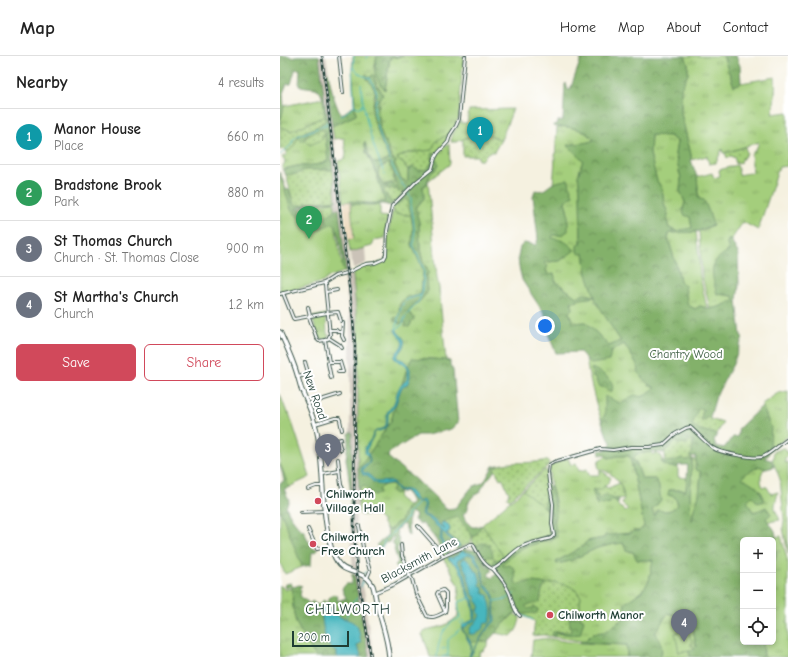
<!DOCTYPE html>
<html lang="en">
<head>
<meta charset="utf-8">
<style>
	:root { --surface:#fff; --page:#f2f2f2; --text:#222; --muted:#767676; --line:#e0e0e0; --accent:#d1495b }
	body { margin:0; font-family:"Comic Neue",sans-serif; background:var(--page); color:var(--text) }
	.controls { position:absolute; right:12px; bottom:12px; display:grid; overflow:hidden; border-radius:6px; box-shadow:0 2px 6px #0003 }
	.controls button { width:36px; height:36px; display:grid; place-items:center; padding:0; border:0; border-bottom:1px solid var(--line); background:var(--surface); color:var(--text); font:20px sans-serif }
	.scale { position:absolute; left:12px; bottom:10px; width:57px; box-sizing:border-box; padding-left:4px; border:2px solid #1f3d34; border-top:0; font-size:11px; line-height:14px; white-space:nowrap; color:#1f3d34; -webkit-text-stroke:3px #fff; paint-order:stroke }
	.you { position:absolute; left:265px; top:270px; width:14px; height:14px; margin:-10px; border:3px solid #fff; border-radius:50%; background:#1a73e8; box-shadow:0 0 0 6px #1a73e833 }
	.badge { display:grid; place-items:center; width:26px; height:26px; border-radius:50%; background:var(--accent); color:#fff; font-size:13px; font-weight:700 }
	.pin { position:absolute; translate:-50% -33px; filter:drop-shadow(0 1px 2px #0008) }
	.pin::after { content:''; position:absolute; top:21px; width:14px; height:12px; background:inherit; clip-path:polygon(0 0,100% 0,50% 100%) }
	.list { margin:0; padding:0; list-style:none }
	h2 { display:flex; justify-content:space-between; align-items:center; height:52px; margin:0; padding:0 16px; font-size:17px }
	h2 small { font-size:13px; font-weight:400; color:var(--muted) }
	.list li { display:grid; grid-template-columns:26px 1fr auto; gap:12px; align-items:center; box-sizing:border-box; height:56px; padding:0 16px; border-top:1px solid var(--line) }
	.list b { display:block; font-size:15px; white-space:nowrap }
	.list p { margin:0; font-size:13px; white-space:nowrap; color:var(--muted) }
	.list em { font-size:13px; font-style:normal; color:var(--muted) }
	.actions { display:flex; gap:8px; padding:12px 16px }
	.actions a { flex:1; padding:9px 0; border:1px solid var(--accent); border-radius:6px; text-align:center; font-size:14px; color:var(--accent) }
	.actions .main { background:var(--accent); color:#fff }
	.icon { flex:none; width:22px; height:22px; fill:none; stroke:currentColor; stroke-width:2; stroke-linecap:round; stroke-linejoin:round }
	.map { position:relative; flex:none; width:508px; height:601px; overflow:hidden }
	header { display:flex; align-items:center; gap:24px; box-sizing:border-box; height:56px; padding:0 20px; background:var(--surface); border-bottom:1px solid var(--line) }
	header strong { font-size:19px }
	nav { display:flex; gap:22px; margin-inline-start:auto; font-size:14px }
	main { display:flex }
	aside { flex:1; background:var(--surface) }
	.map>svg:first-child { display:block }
	.built { fill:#ecd8ba }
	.industrial { fill:#cbc3b8 }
	.grass { fill:url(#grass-tufts); stroke:#628658 }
	.forest { fill:url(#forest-crowns); stroke:#517750; fill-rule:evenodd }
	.cemetery { fill:url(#cemetery-stones); stroke:#628658 }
	.park { fill:#a4ce7b; stroke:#628658 }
	.garden { fill:url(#garden-dots); stroke:#628658 }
	.water { fill:#47b6be; stroke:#337a79 }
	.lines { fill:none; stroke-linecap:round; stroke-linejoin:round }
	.stream { stroke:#47b6be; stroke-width:1 }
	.minor-casing { stroke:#3f584e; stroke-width:4 }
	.primary-casing { stroke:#3f584e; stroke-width:5.5 }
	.minor { stroke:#fff; stroke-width:2 }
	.primary { stroke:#fff; stroke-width:3.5 }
	.rail-casing { stroke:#1f3d34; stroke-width:2.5 }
	.rail { stroke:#fff; stroke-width:1; stroke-dasharray:3; stroke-linecap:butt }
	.poi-dot { fill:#d1495b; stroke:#fff; stroke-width:1.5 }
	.labels { text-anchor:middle; stroke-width:4; stroke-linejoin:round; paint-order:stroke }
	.park-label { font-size:12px; fill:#406146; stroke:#fff }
	.street-label { font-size:12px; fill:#1f3d34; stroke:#fff }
	.poi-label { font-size:12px; font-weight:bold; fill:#1f3d34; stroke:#fff; text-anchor:start }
	.quarter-label { font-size:14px; letter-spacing:1px; fill:#1f3d34; stroke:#fff }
</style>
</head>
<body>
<header>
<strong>Map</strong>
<nav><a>Home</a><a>Map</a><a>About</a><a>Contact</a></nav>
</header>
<main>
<aside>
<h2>Nearby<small>4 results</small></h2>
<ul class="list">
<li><span class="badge" style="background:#0f9aa8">1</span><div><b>Manor House</b><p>Place</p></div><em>660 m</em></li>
<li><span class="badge" style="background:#2e9e5b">2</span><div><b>Bradstone Brook</b><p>Park</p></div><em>880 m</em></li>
<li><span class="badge" style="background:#6b7280">3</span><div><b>St Thomas Church</b><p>Church · St. Thomas Close</p></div><em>900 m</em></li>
<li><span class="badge" style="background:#6b7280">4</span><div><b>St Martha's Church</b><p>Church</p></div><em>1.2 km</em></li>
</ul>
<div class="actions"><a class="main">Save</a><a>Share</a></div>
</aside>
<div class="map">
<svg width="508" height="601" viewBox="0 0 508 601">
	<defs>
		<pattern id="grass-tufts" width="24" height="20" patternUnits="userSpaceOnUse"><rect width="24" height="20" fill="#a4ce7b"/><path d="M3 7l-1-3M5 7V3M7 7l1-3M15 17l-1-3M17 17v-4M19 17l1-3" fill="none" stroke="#85a866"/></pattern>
		<pattern id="forest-crowns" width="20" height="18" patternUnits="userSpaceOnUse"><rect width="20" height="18" fill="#83b16b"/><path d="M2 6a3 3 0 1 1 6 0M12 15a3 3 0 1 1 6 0" fill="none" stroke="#6b9159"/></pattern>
		<pattern id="cemetery-stones" width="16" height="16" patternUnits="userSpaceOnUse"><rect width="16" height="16" fill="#a4ce7b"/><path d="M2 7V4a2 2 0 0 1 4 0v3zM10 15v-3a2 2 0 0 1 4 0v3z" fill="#85a866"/></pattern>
		<pattern id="garden-dots" width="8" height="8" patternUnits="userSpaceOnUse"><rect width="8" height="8" fill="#a4ce7b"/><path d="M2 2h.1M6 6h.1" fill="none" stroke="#85a866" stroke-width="1.8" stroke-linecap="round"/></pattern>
	</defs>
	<rect width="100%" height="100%" fill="#fff"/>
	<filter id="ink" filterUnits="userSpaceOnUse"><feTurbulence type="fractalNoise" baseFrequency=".025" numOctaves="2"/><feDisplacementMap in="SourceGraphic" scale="8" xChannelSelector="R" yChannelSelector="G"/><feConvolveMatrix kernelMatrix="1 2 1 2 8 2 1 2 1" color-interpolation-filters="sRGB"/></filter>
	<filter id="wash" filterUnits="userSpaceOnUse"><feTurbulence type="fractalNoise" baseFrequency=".012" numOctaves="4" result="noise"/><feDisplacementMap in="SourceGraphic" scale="16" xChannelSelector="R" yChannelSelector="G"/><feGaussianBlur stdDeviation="0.9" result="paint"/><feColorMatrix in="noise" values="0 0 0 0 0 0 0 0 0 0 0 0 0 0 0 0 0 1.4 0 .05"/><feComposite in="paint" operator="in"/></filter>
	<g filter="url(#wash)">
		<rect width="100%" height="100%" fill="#f5f1e0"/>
		<polygon class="built" points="71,145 71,148 74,183 68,184 63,146"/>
		<g class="industrial">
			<polygon points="39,0 46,0 51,30 48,33 70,215 66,216 59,153 56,153 53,114 53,113"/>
			<polygon points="85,192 86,207 73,213 70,196"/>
			<polygon points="72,218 73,220 75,238 78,276 79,434 78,447 76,453 76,477 77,518 78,520 83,521 81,522 86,544 84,544 94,601 89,601 73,514 70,466 70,268 64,219"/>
		</g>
		<g class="grass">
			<path d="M73 0H97L94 13 105 34 110 2 123 0H184L182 17 179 61 176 68 169 79 157 84 152 94 128 97 117 102 118 104 123 107 127 113 131 112V114H128V125L126 127C118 122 119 114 114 108V107L104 85 100 73 99 71H100L98 53V50L100 49C95 42 101 42 101 36 101 33 96 28 95 23L91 22 89 20 87 23 90 25 95 35 92 53 95 67 102 89 105 92 109 103C90 114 90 101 85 86L86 96 95 114 105 145C94 150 76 144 63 146L58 105 65 103 66 98 64 82 54 83 52 70 76 59 72 13Z"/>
			<path d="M405 0H443L454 30 461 27 495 21C496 33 495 46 492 58L508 56V110L499 111 478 174 463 166 451 184H448L447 187 449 195 437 238 453 240 454 244 442 250 430 253 422 220 419 175 424 174 432 169 419 143 417 121 432 117 434 122 440 120 439 114 457 109 458 112 459 119 473 116 471 99 477 91 479 86 445 97H443L442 93 436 107 429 108 427 100 411 104V99L401 57V32L408 18V8Z"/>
			<polygon points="43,42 45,60 11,75 4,72 0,71 0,68 4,50"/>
			<path d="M233 53 221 84 207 78 188 81 176 86H171C171 78 177 73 179 66L181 65V67H187L189 54Z"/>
			<path d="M285 70 302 74 314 83 310 86 288 89 303 104 298 120 300 134 301 190 304 197 307 218 334 275 341 285 329 290 306 266 293 267 289 256 291 246 298 245 300 243 315 241C308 236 303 240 296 241L268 219 264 206 280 205 272 182V179H281L288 158 285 145 288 124 273 128 274 117 277 72Z"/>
			<polygon points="45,78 48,105 37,109 17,110 4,113 3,115 2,112 5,106 2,101 7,99 6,96 9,95 18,82 21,85 24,84 30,89"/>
			<polygon points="371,79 390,80 397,86 395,98 401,122 400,135 405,146 403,154 410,161 412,172 396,175 389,172 387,165 388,158 384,147 382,132 377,125 370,98"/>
			<path d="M169 88 170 108 148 125 157 222 159 232 166 304 141 302 130 307 126 315 111 365 81 410 78 412V276L73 220V216L82 211 88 209H94L105 204 107 198V184L111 162 112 157 114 155 116 158 129 159 131 158V161L133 172 132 189 143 214 141 238 124 243 119 249V257L118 261 114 262V265L119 266V268L123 266 131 267 133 265 131 259 127 256 133 249 138 247 147 237 146 222 148 217 147 212 143 206 140 193 139 166 135 153 136 151C142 147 145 140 143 132L148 125 150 118 156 113C156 110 155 106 156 103 157 97 164 91 169 88Z"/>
			<polygon points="109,107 110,111 114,117 113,121 115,126 103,129 98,119 99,112"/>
			<polygon points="71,148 100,149 100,160 108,161 106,173 105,182 94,184 92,190 70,196 68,184 74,183"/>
			<polygon points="416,176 419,201 420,220 427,252 420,250 415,253 408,249 407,245 405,230 400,225 398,215 388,182 390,177"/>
			<polygon points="45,258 47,259 46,262 47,278 49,279 47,283 40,284 38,282 38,280 33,265 31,263 32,261"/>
			<path d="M344 288 357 308 358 317 374 330V333L362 341 341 348 325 359 321 363C314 343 310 324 306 304L311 308 331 295Z"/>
			<polygon points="508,335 508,380 490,395 490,371 482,348 498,337"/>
			<path d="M502 392H505C506 395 508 398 508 400L505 402V407L508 406V498L503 472 504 464 500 423 492 403 494 402 493 396Z"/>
			<path d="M371 396 372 398H375V396H377L378 399H381L382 408 390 411H398V421L407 422 406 434H389L388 439 395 441 398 449 391 454 384 455 374 460 372 454 381 444C379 437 380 427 375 423H362L356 406 354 405 353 402 357 398Z"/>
			<path d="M326 400 328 402 337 400H350L364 470 359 475H353L351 477 307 485 303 490 276 506 277 508 290 505 317 492 335 488 343 487 346 494 353 496 357 504H373L369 525 362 535 345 547 343 563 325 576 313 577 306 584 301 585 274 581 276 577 282 578 304 564 300 561V545L301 541 297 535 289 530 276 527 266 528 253 526 237 529 222 507 236 496 244 491 271 483C273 474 276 464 276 454 276 439 267 427 270 410L278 406 288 402 291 409 296 407 299 415 307 413 309 419H319L320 414 325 417 331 422C330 425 324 433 321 434 320 434 315 434 314 434L317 449 330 447 332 445C336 445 338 449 340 452H342L345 455 348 453 342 448C349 434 333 415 319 413L318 409 319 404Z"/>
			<polygon points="412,403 416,403 415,413 421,416 419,439 413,456 413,463 411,464 410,442"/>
			<path d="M479 410 486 413H484C480 419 480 425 483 431H487L491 438 498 436 495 449V453L500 464 487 466 486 462 477 455 473 456 466 445 472 439 484 445 482 437 462 422 467 417Z"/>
			<path d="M111 428 119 436 118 442 129 450 126 452 121 465 116 467 111 474 106 473 101 464 96 459H81L79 457C78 447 76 437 83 429L99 434 104 429Z"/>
			<polygon points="243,434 271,456 269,479 247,486 236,492 224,501 202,469"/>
			<path d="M501 480 508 506V601H485L484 600 483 586H493V573H494L496 562 493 552V507C498 501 495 495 495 487 495 486 496 482 496 481Z"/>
			<polygon points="0,529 5,534 12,532 13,552 16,567 34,598 37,601 0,601"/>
			<polygon points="388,557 398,560 404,571 413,573 416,590 414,593 408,595 411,601 380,601 382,596 374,577"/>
			<path d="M234 558 240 561C239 569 237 575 231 580L215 577Z"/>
			<path d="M268 582C292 588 321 588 347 589V601H251L253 584Z"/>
		</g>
		<g class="forest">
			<polygon points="0,0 9,0 13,2 16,0 39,0 46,56 47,56 53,113 53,114 25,114 17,118 6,119 3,115 4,113 17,110 37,109 48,105 45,76 26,80 24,84 21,85 18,82 18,79 36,71 45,65 43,42 39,34 35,32 19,30 20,13 15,14 11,28 7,28 3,37 4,50 0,68"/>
			<path d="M97 0H123L110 2 105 34C94 20 93 17 97 0Z"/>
			<path d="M302 0H405L408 8V18L401 32V57L411 99V104L417 121 419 143 424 144 429 156 433 169 416 176 389 177 388 182 398 215 400 225 405 230 407 245 408 249 415 253 420 250 430 253 442 250 454 244 453 240 437 238C435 232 431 217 433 211 435 203 443 198 449 195L447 187 448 184H451L458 197 459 229 457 244 461 280 463 281 453 308 436 340 430 361H426L425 365 421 363 423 353 420 352 418 354 412 369 420 374 437 378 434 384 436 390 444 392 453 381H457L459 376 458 373 482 350 491 371 490 395 489 396V399L484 402 491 404 494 411 486 413 479 410 467 417 462 422C474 428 480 431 484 445L478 447 472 440 467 445 473 456 477 455 486 451 491 458 486 462C488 468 493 470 495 475 497 480 495 484 495 488 495 495 498 501 493 507V484H463V586H483L484 600 485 601H411L408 594 414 593 416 590 413 573 404 571 398 560 388 557 375 577C380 585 384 591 380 601H347V589L300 586 301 585 306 584 313 577 325 576 343 563 345 547 362 535 369 525 373 504H357L353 496 346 494 343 487 335 488 317 492 290 505 277 508 276 506 303 490 307 485 324 482 325 479 351 477 353 475H359L364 470 350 400H337L328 402 325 398 320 399 319 394H326V392L331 389V386L327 380 321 363 325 359V340L341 348 354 339 362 341 374 333V331L368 328 358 317 357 308 344 288 331 295 329 305 311 308 300 296 276 297 267 275 265 259 242 224 239 211 238 201 240 191 244 187 256 189 258 183 253 140 255 134C265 136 265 132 272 128 277 125 283 125 288 123L293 140 285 145 288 158V175L281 179H273L272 182C283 184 287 186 295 194L280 205 264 206 268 210 266 214 268 219 274 218 275 221V225L296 241 305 238 315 241 307 218 304 197 301 198 297 196V190L298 188 301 189 300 134 298 120 303 104 287 89 309 86 314 83C305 76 298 72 286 71 281 70 278 72 273 70V69L277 68 278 65 283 64 285 28 286 27 288 34H290ZM371 79 390 80 397 86 395 98 401 122 400 135 405 146 403 154 404 159 410 161 412 172 396 175 389 172 387 165 388 158 384 147 382 132 377 125 370 98ZM315 241 316 245 334 275 341 285 329 290 306 266 293 267 289 256 293 252 291 246 298 245 300 243ZM396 384 398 388H407L413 384 412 397 410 399V401L416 400 415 413 421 416 419 439 413 456V463L411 464 410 442 412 403 405 404 403 402 399 403 394 405 382 406V408L390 411H398L399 409H408L406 434H389L388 439 395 441 398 449C391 455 388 456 378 454L374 460 372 454 381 444C379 437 380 427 375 423H362L356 406 354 405 353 402 357 398 375 395V396L384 397 385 394 389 392Z"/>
			<polygon points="443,0 456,0 460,10 461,27 454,30"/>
			<path d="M48 16C51 31 54 46 61 59L75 49 76 59 52 70 46 17Z"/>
			<path d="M87 18 91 22 92 19H94L95 21 94 22 96 27V29L100 33 103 39 100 43H98V46L100 49 98 50V53L100 71 99 72 100 73 104 85H106L107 90 108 91C108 97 111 103 116 105V107L114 108C118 113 119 119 122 124H124L126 127 128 125V114H131V112L133 111 140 114 147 113 152 106 151 98 153 97 156 98 154 102C163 108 155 113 151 118 149 120 149 121 148 124 147 127 145 129 143 132L144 137V143C141 144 139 149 136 151L135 153 138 156 137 159 139 166 140 193 143 206 147 212 148 217 146 222 147 237C140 246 133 248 128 256L134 261V264L131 267 130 270 128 271 125 270 126 267C123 265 122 267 119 268V266L114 265 113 264 114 262 118 261C122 250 116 248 128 240L131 242 141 238 143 214 132 189 133 168 131 160V158L128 149 129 148 125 143 115 149H114L124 138 123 137 117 136C118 128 113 125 114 117L110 111 109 107 99 112 98 119 103 129 105 128 107 129C112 128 116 128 117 133L115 134 107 133 106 132 107 130 104 131 108 143 109 144H112L113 147 111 150 103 148 90 149 71 148V145C81 146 96 150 105 145L95 114 86 96 84 86H85C90 101 90 114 109 103 104 92 92 65 92 53 93 47 97 41 95 35 93 29 88 25 85 19Z"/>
			<path d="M0 116 6 133 9 134 14 149H25V147L56 144V145L35 147 15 153 16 154 20 153 22 159 36 171C41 168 42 164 46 160 49 158 52 156 55 153H59L66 216H64L61 208 63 206 58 178 55 169C45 169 42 173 33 176L11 154 0 119Z"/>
			<path d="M132 302 166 304 170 305V309L173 314 178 367 171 373 147 379H138L109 397 108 401C128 419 149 432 166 453L175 452 192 431 202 427 206 423 213 410 218 409 214 412 215 414 210 421 207 424 199 437 194 439 188 447V454L183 458 186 465 192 471H197L200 469 201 470 196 480H192C188 473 183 468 178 462L159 468 172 482 174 481 182 491 177 494 175 491 166 485C168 489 168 493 169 497L164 500 160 495C160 485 148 475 142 467L139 468 134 464 136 459 131 456 128 466 129 480 127 477 125 468 120 470 116 475 120 489 117 493C120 504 127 503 118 513L115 509 118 506 114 493 115 490 112 486 114 482 113 480 108 487 106 486 103 490 99 492 96 489 103 484 108 478 106 473 111 474 116 467 121 465 126 452 132 447C130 442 129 439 124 435L121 437 119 436 115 438 112 435 113 430 111 428 104 429 99 434 100 437 94 439 83 429 79 434 78 412 81 410 111 365 126 315Z"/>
			<path d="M312 312C321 317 336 323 332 335H328L325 332 318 330 316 322 313 321 311 313Z"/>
			<polygon points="72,376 71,465 70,465 70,430 66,403 69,377"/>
			<polygon points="0,403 10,431 4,433 9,444 6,451 11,461 21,474 23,474 32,492 38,493 36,496 32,496 31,509 22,511 0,454 0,427 4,425 1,412 0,411"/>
			<path d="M270 429 273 438 276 454 274 465 277 481 244 491 236 496 222 508 224 510 229 509 234 512 236 522 235 525 237 529C247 525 256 526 266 528L262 534 260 546 254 551 258 553 257 558H241L237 556 232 559 208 585V588L204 594 199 596V601H150L148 593 142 578C149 572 151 573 160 571 167 569 173 565 178 560L179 530 175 524 172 516 163 502 185 492V494H195L206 509 212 514 208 519 212 522 216 518 218 519 220 517 216 513V512L212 511 214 503 224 501 236 492 247 486 269 479 271 456 265 452C265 444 264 436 270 429Z"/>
			<polygon points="314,433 317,440 328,439 330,442 339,443 338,448 334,445 332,445 330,447 317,449 312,434"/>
			<path d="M202 487 209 488C211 493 213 496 213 501L207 506 211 508V511C203 506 199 497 194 489H198Z"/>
			<path d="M72 518 74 519 89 601H80C81 598 80 594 77 591V589L81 586 79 581V576L66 562H61L54 558 51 554 42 551C41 562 44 584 51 592 53 594 55 595 57 596V600L58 601H37L34 598 16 567 13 552 12 532 10 530 7 532 4 531 5 528 11 527 13 531 19 529 22 530 19 532 21 534 20 540 28 546V549L29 550 30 547 32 545 37 549 44 544 47 548 49 542 54 538 58 541 57 545 66 542 62 533 66 528H72Z"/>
			<polygon points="300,561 304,564 300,578 293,579 276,577 274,581 272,580 273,576 276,575 281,577 290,573 289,562"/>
		</g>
		<polygon class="cemetery" points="406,575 409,577 414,593 399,596 395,577"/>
		<g class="park">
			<polygon points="0,119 11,154 33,176 38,174 53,167 55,169 61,205 63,207 61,208 64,216 49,221 43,226 0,237"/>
			<polygon points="0,338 7,357 9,357 30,421 9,431 0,407"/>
			<polygon points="0,454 22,511 5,518 0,507"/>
			<path d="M166 500 168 503 176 508 183 519 187 538 192 546 194 558 193 563 191 565 182 571V574L189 586H199L200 585 208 586V588L204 594 199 596V601H150L148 593 142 578C149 572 151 573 160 571 167 569 173 565 178 560L179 530 175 524 172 516 163 502Z"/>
		</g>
		<g class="garden">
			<path d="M45 60V65L36 71 18 79C17 86 13 94 6 96L4 93 0 94V71L4 72 11 75Z"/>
			<polygon points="42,73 45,76 45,78 42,79 43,83 30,89 24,84 26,81"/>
			<path d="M207 78 221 84 214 96C205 95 207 100 202 104H198V100H183V83L188 81Z"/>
			<path d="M169 79C168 88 160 91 156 98L153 97 151 98 152 106 147 113 140 114 139 116 138 113H136L133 111 127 113 123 107 119 105 117 102 128 97 152 94C154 85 161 81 169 79Z"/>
			<polygon points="465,91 467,97 461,105 462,106 456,108 454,101 453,102 452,100 447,102 445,97"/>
			<polygon points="25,114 53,114 56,144 25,147 25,149 14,149 6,119 17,118"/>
			<polygon points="115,126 118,131 118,136 120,136 121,135 124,135 120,141 112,148 112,146 108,143 108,142 106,141 108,140 105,138 104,135 105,133 104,131 107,130 106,131 107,133 113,132 114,134 117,133 115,129 112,128 107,129 105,128"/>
			<polygon points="125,143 129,146 128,150 131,158 129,159 116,158 112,153 114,149 116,149"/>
			<polygon points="53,146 55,147 55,153 51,157 45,161 47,167 36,171 32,170 31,166 26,164 25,161 22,159 20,153 37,148"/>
			<polygon points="420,352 423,353 421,363 425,365 426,361 430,361 430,363 443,367 437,378 420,374 412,369 418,353"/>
			<polygon points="396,384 398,388 402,387 407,388 408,384 413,384 412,397 410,399 410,401 412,401 412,403 405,404 402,402 399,403 394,405 382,406 381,404 385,404 385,394 389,392"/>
			<path d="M263 405H268L269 407 268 410 229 444 227 441 229 437 222 422 220 423 214 412C216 411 217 409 219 409 231 405 249 408 263 405Z"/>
			<polygon points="265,414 266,414 267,415 269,438 265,440 265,452 243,434"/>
			<polygon points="340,427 344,442 339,443 330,442 328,439 323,440 322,442 319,443 318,440 317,440 314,434 321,434 325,429 325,431 328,432"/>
			<path d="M178 461C183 468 188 473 192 480L190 487 182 491 174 482H172L159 468V467Z"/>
			<path d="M202 469 224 501 218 504 214 503 212 511H211V508L207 506 204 504 207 501H213C213 496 211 493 209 488L202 487 198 489H194L192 484 193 480H196C197 476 200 473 202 469Z"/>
			<path d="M276 527C289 529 293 530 301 541L300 545V561L289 562 291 576C286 576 277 575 273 576L272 579 274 581 263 579 253 580 255 565 241 558 257 557 258 553 254 551 248 553 245 550 260 546 262 534 266 528Z"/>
		</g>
		<g class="water">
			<path d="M115 273 117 274C119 279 121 278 123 282 128 289 119 295 117 301V302L123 304 127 308 130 313V321L128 327 121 333 115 350 108 358C108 364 109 372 102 374 100 375 98 375 95 376 94 380 87 391 87 394 87 396 88 398 89 400 92 407 88 409 83 413V416L89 418 92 422 97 426 112 425 118 433 122 434C130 431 133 440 138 446L142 444 144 445C148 450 143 453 144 459L150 461 165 474 163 471 161 469V468L163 466 167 468 170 472 169 476 166 477 180 490 178 491 176 488 169 482 162 475V485L168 494 167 496H165L164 492 160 484 161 474 148 462 142 459 141 458 144 452V448L141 446H137L131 442 126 435H124L121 436 116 433 112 427C98 430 96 430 87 419H83L81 415 82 411 89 406V402L85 397V391L91 383 95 375C98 373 102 373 104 372 108 368 105 361 107 357 108 354 111 352 113 349 116 344 116 337 119 332 123 326 129 325 128 316 127 306 119 307 114 302 115 296 125 290 122 285 120 279 116 280 115 273Z"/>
			<polygon points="182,495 189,497 192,497 195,499 201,512 203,517 204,528 210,533 214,540 215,565 204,577 199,586 198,586 206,573 213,565 214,545 212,539 204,529 201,514 192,499 187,499 177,505 185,518 188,535 193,544 196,559 195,564 182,573 190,585 192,591 190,599 198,587 190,601 189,601 191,593 191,590 181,571 186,567 191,565 193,563 194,558 192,546 187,538 183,519 176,509 168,503 170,501 173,503 173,501 178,499"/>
			<path d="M185 502 191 508 195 515 198 516 200 523V530L203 532V537L209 540 208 541C211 547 213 560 209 567H205C202 576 200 573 195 578H189L191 570 194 568 200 560 198 556 200 549 196 544V541L194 540 191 534V532L187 517 181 506 183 503Z"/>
			<path d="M45 550C48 553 52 554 54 558 58 558 59 561 62 562 70 564 78 567 79 576 80 580 80 583 81 586L77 590C77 594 82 596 80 601H58L57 600V596C55 595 53 594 51 592 43 583 42 562 41 551Z"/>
		</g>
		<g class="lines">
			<g class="stream">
				<polyline points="86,3 87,0"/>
				<polyline points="73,12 81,19 90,22 97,37 94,56 101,83 116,118 131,142 131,149 133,161 135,183 133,189 144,214 142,238 141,239 139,245 125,261 123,268 117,273"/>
				<path d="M81 28C84 62 92 88 105 119"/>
				<polyline points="75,50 81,52 83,48"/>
				<polyline points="61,60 74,50 72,12 73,12 74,0"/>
				<polyline points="0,99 10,90 12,88 12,85 17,80 40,71 43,69 47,69 46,66"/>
				<path d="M116 274C117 268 120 249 125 245 129 242 136 241 141 239"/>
				<polyline points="132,453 138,447"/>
				<path d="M88 502 89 500 88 496C92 493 99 495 103 490 104 487 104 484 106 481H108L112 478V477L127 462V459L131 454"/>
				<polyline points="84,518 86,515"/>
				<polyline points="81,531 83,523"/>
				<polyline points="214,545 227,543 234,538"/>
				<polyline points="239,558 243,560 253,564"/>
				<polyline points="66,562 69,551 77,542"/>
				<polyline points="182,564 185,568"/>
				<polyline points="180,566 184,570"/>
				<polyline points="162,593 167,592"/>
				<path d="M157 601C158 589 160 577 169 569 171 566 176 564 180 562L178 546 191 542"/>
				<polyline points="162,601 167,599"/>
				<polyline points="168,601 168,584 180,573"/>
			</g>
		</g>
	</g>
	<g filter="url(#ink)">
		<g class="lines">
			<defs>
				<g id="minor">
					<polyline points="59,0 63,37"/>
					<polyline points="69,216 81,210 86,208 95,207 104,203 106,199 107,175 112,150 137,125 152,113 155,102 158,97 168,86 170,79 176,70 179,63 183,20 185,0"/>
					<polyline points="44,227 45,229 50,279 48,283 45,284"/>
					<polyline points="46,236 57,234"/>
					<polyline points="3,237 13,262 14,263 47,257 58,256 61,265"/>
					<polyline points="0,238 44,227 55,220 67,217"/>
					<polyline points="28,251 30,260"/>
					<polyline points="29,261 37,283 39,285 45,284 49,306"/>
					<polyline points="63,267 62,280 64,284"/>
					<polyline points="49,274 56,274 58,276 62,276"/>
					<polyline points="49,282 60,289 62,292"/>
					<polyline points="25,306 30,323"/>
					<polyline points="18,321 29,318"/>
					<polyline points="51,322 48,307 49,306 60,306 63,316 58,316"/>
					<polyline points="28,348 60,338"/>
					<polyline points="35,368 55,362 59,362 60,364 62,374"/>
					<polyline points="58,384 61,394"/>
					<polyline points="39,390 61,383"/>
					<polyline points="58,403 61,429 63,433"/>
					<polyline points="43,418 59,415"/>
					<polyline points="28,433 36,430 43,430"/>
					<polyline points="21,456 44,455"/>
					<polyline points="79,470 83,491 90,515 87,522"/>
					<polyline points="138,470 161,496 163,500"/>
					<polyline points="28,473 37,493 51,490"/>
					<polyline points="121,489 122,500 128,512 129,519"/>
					<path d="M213 513C219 520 224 525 228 534 233 542 232 554 240 560"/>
					<path d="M130 520 132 523 136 538 147 560C153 563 159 559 165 556L166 552V537L163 534 158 536 157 538 165 556"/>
					<path d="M94 537 115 528 164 500 191 488H193C198 497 203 509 213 513 224 508 232 495 243 490 251 486 262 485 271 482L274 479 272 468 273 448 269 426 268 416 269 409 274 406 320 393 333 394 351 391H369L383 389 395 378 406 372 410 371C418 378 425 386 433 392 440 397 474 403 482 401 492 397 499 388 508 383"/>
				</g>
				<path id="primary" d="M0 276C5 287 10 298 14 309 17 317 19 325 21 332 28 349 35 362 38 381 45 419 40 460 53 497 61 520 75 512 88 523 90 525 92 528 93 530 95 536 95 542 97 548 101 566 108 583 109 601"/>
			</defs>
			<use href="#minor" class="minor-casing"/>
			<use href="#primary" class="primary-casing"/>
			<use href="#minor" class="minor"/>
			<use href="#primary" class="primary"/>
			<defs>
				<polyline id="rail" points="42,0 73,264 75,289 74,472 77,517 91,601"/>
			</defs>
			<use href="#rail" class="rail-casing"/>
			<use href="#rail" class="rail"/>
		</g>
	</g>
	<g class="poi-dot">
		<circle cx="38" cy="445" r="4"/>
		<circle cx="33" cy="488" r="4"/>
		<circle cx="270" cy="559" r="4"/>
	</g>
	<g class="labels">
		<g class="park-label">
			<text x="406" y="302">Chantry Wood</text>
		</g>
		<g class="street-label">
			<text transform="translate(35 339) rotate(71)" y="4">New Road</text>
			<text transform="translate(139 504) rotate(-28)" y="4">Blacksmith Lane</text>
		</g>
		<g class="poi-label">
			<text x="46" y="442">Chilworth<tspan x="46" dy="14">Village Hall</tspan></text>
			<text x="41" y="485">Chilworth<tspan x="41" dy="14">Free Church</tspan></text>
			<text x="278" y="563">Chilworth Manor</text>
		</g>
		<g class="quarter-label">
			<text x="68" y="558">CHILWORTH</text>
		</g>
	</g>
</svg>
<div class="controls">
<button>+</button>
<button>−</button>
<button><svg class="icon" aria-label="locate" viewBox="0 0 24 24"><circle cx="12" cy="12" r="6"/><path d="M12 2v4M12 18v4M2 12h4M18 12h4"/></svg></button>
</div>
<div class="scale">200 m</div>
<div class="you"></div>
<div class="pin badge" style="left:200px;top:94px;background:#0f9aa8">1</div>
<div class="pin badge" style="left:29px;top:183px;background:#2e9e5b">2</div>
<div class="pin badge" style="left:48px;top:411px;background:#6b7280">3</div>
<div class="pin badge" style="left:404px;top:586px;background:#6b7280">4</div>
</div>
</main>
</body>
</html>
